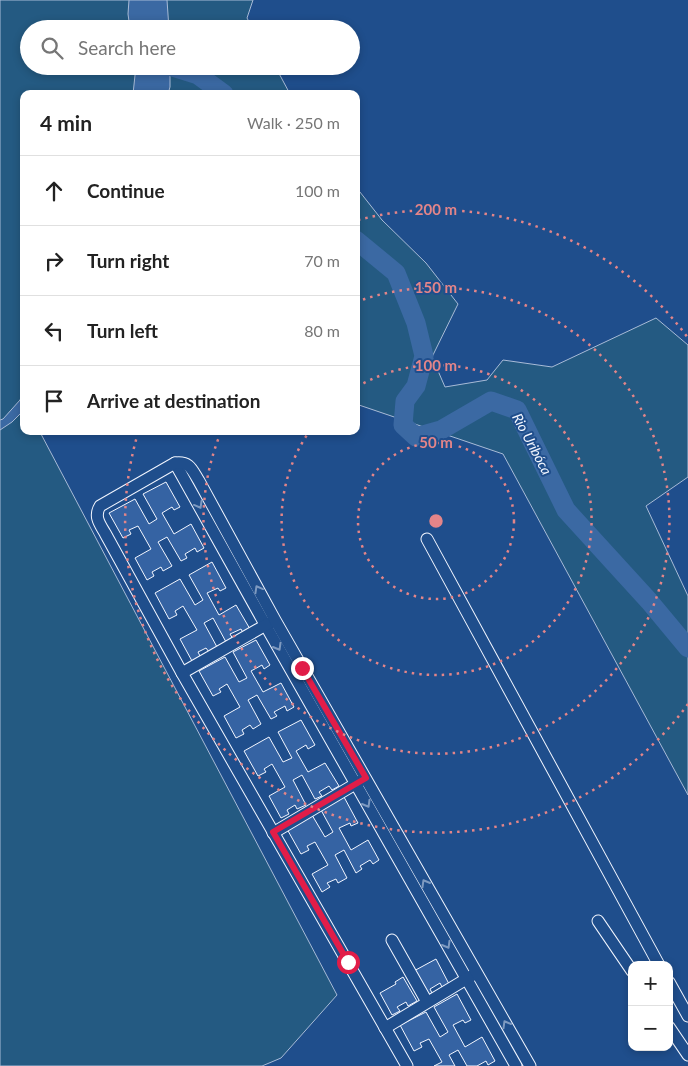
<!DOCTYPE html>
<html lang="en">
<head>
<meta charset="utf-8">
<style>
	:root { --surface:#fff; --page:#f6f6f6; --text:#222; --muted:#767676; --line:#e0e0e0 }
	body { margin:0; font-family:Lato,sans-serif; background:var(--page); color:var(--text) }
	.controls { position:absolute; right:15px; bottom:15px; display:grid; overflow:hidden; border-radius:10px; box-shadow:0 2px 8px #0003 }
	.controls button { width:45px; height:45px; display:grid; place-items:center; padding:0; border:0; border-bottom:1px solid var(--line); background:var(--surface); color:var(--text); font:25px sans-serif }
	.stop { position:absolute; width:15px; height:15px; margin:-11px; border:4px solid #e11d48; border-radius:50%; background:#fff }
	.stop.end { background:#e11d48; border-color:#fff; box-shadow:0 1px 5px #0008 }
	.list { margin:0; padding:0; list-style:none }
	h2 { display:flex; justify-content:space-between; align-items:center; height:65px; margin:0; padding:0 20px; font-size:21px }
	h2 small { font-size:16px; font-weight:400; color:var(--muted) }
	.list li { display:grid; grid-template-columns:32px 1fr auto; gap:15px; align-items:center; box-sizing:border-box; height:70px; padding:0 20px; border-top:1px solid var(--line) }
	.list b { display:block; font-size:19px; white-space:nowrap }
	.list em { font-size:16px; font-style:normal; color:var(--muted) }
	.icon { flex:none; width:28px; height:28px; fill:none; stroke:currentColor; stroke-width:2; stroke-linecap:round; stroke-linejoin:round }
	.map { position:relative; flex:none; width:688px; height:1066px; overflow:hidden }
	.search { position:absolute; background:var(--surface); box-shadow:0 2px 8px #0003; left:20px; top:20px; width:340px; height:55px; display:flex; align-items:center; gap:12px; box-sizing:border-box; padding:0 18px; border-radius:28px; color:var(--muted); font-size:19px }
	.panel { position:absolute; background:var(--surface); box-shadow:0 2px 8px #0003; left:20px; top:90px; width:340px; height:345px; border-radius:10px }
	.map>svg:first-child { display:block }
	.green { fill:#245a82; stroke:#a8bbd7 }
	.water { fill:#3b69a3; stroke:#a8bbd7 }
	.lines { fill:none; stroke-linecap:round; stroke-linejoin:round }
	.river { stroke:#3b69a3; stroke-width:19 }
	.building { fill:#3563a3; stroke:#f2f6ff }
	.minor-casing { stroke:#f2f6ff; stroke-width:13 }
	.minor { stroke:#1f4e8c; stroke-width:11 }
	.oneway { stroke:#7e9ac0 }
	.route { stroke:#e11d48; stroke-width:6 }
	.ring { fill:none; stroke:#e38589; stroke-width:2.5; stroke-dasharray:2.5 5 }
	.labels { text-anchor:middle; stroke-width:4; stroke-linejoin:round; paint-order:stroke }
	.water-label { font-size:14px; font-style:italic; fill:#f2f6ff; stroke:#1f4e8c }
	.centre { fill:#e38589; stroke:#1f4e8c; stroke-width:2.5 }
	.ring-label { font-size:15px; text-anchor:middle; font-weight:bold; fill:#e38589; stroke:#1f4e8c; stroke-width:4; stroke-linejoin:round; paint-order:stroke }
</style>
</head>
<body>
<div class="map">
<svg width="688" height="1066" viewBox="0 0 688 1066">
	<rect width="100%" height="100%" fill="#1f4e8c"/>
	<g class="green">
		<polygon points="0,0 253,0 247,18 253,29 29,29 29,66 275,66 290,94 24,94 24,431 47,431 41,434 337,995 281,1058 262,1066 0,1066"/>
		<polygon points="356,187 382,220 426,263 458,304 432,357 445,387 487,380 503,360 552,367 656,318 688,345 688,477 646,506 688,596 688,795 503,454 356,404"/>
	</g>
	<g class="water">
		<polygon points="129,0 167,0 169,29 130,29 128,14"/>
		<polygon points="136,66 170,66 170,87 168,94 133,94"/>
		<polygon points="24,391 24,410 12,422 0,430 0,420 3,419 20,400"/>
	</g>
	<g class="lines">
		<g class="river">
			<polyline points="169,66 198,75 224,94"/>
			<polyline points="356,240 396,273 416,323 424,356 416,386 405,401 403,425 416,437 441,430 491,401 517,410 566,510 649,601 688,648"/>
		</g>
	</g>
	<g class="building">
		<polygon points="166,482 180,507 174,510 172,507 162,513 174,534 191,524 204,548 197,552 195,548 185,554 187,558 181,561 167,537 158,542 172,566 163,571 161,567 152,572 154,576 147,580 135,558 151,549 138,526 129,530 131,534 123,538 109,513 135,499 149,524 157,519 143,494"/>
		<polygon points="212,562 226,588 220,591 218,588 207,593 219,615 236,605 250,629 243,633 241,629 230,634 233,639 226,642 213,618 204,623 217,647 209,652 206,648 198,652 200,656 192,661 180,639 197,630 183,606 175,611 177,615 169,619 155,593 180,579 195,605 203,600 189,575"/>
		<polygon points="256,640 270,665 264,669 262,665 251,671 263,692 281,683 294,707 287,711 285,706 274,712 277,716 271,719 257,695 248,700 261,724 253,729 250,725 242,730 244,734 236,738 224,716 240,707 227,684 219,689 221,692 213,696 199,671 225,657 239,682 247,678 233,652"/>
		<polygon points="301,720 315,745 308,749 306,745 296,751 308,772 325,763 339,786 332,790 329,786 319,792 322,796 315,799 302,775 293,780 306,805 297,809 295,805 287,810 289,814 281,818 269,796 285,787 272,764 264,769 266,772 258,776 244,751 269,737 283,762 292,758 278,732"/>
		<polygon points="344,797 358,823 351,826 350,823 339,828 351,850 368,840 379,860 373,864 370,860 360,866 362,869 356,873 344,850 335,855 347,878 338,883 336,879 327,883 330,887 322,892 312,874 328,865 315,842 307,846 309,850 301,854 287,829 312,815 325,837 333,832 321,810"/>
		<polygon points="436,959 449,984 442,987 440,983 430,989 432,993 426,996 412,972"/>
		<polygon points="403,977 417,1001 408,1006 406,1002 397,1007 400,1011 392,1015 380,993 396,984 395,982"/>
		<polygon points="457,994 471,1020 465,1023 463,1020 453,1025 465,1047 482,1037 495,1061 488,1065 486,1061 477,1066 467,1066 458,1050 449,1055 455,1066 434,1066 442,1062 429,1039 420,1043 422,1047 414,1051 400,1025 426,1012 440,1037 448,1032 434,1007"/>
	</g>
	<g class="lines">
		<defs>
			<g id="minor">
				<polyline points="175,463 266,626 516,1066"/>
				<polyline points="427,539 659,965"/>
				<polyline points="182,673 271,622"/>
				<polyline points="273,833 362,780"/>
				<polyline points="598,921 632,971"/>
				<polyline points="392,940 427,1002"/>
				<polyline points="669,982 688,1016"/>
				<polyline points="669,1027 688,1055"/>
				<polyline points="385,1028 473,975"/>
				<path d="M407 1066 182 673 105 533C99 523 94 516 100 506L175 463C190 461 192 470 199 481L275 620 530 1066"/>
			</g>
		</defs>
		<use href="#minor" class="minor-casing"/>
		<use href="#minor" class="minor"/>
	</g>
	<defs><path id="oneway-chevron" d="M-2-3.5L2.5 0L-2 3.5" fill="none" stroke-width="1.6" stroke-linecap="round" stroke-linejoin="round" transform="scale(1.25)"/></defs>
	<g class="oneway">
		<use href="#oneway-chevron" transform="translate(199 505) rotate(61)"/>
		<use href="#oneway-chevron" transform="translate(258 589) rotate(-119)"/>
		<use href="#oneway-chevron" transform="translate(278 647) rotate(60)"/>
		<use href="#oneway-chevron" transform="translate(367 804) rotate(60)"/>
		<use href="#oneway-chevron" transform="translate(425 883) rotate(-120)"/>
		<use href="#oneway-chevron" transform="translate(447 945) rotate(60)"/>
		<use href="#oneway-chevron" transform="translate(506 1024) rotate(-120)"/>
	</g>
	<g class="lines">
		<polyline class="route" points="302,668 366,778 273,832 348,962"/>
	</g>
	<g class="ring">
		<circle cx="436" cy="521" r="78"/>
		<path d="M357 387A155 155 0 1 1 309 432"/>
		<path d="M356 302A233 233 0 1 1 221 432"/>
		<path d="M688 704A311 311 0 0 1 138 433M358 220A311 311 0 0 1 688 338"/>
	</g>
	<g class="labels">
		<g class="water-label">
			<text transform="translate(532 444) rotate(62)" y="5">Rio Uribóca</text>
		</g>
	</g>
	<circle cx="436" cy="521" r="8" class="centre"/>
	<g class="ring-label">
		<text x="436" y="215">200 m</text>
		<text x="436" y="293">150 m</text>
		<text x="436" y="371">100 m</text>
		<text x="436" y="448">50 m</text>
	</g>
</svg>
<div class="controls">
<button>+</button>
<button>−</button>
</div>
<div class="stop" style="left:348px;top:962px"></div>
<div class="stop end" style="left:302px;top:668px"></div>
<div class="search"><svg class="icon" aria-label="search" viewBox="0 0 24 24"><circle cx="10" cy="10" r="6"/><path d="M15 15l6 6"/></svg>Search here</div>
<section class="panel">
<h2>4 min<small>Walk · 250 m</small></h2>
<ul class="list">
<li><svg class="icon" aria-label="ahead" viewBox="0 0 24 24"><path d="M12 20V5M6 11l6-6 6 6"/></svg><div><b>Continue</b></div><em>100 m</em></li>
<li><svg class="icon" aria-label="right" viewBox="0 0 24 24"><path d="M7 20v-9h11M14 6l5 5-5 5"/></svg><div><b>Turn right</b></div><em>70 m</em></li>
<li><svg class="icon" aria-label="left" viewBox="0 0 24 24"><path d="M17 20v-9H6M10 6l-5 5 5 5"/></svg><div><b>Turn left</b></div><em>80 m</em></li>
<li><svg class="icon" aria-label="arrive" viewBox="0 0 24 24"><path d="M6 21V4h12l-3 4 3 4H6"/></svg><div><b>Arrive at destination</b></div></li>
</ul>
</section>
</div>
</body>
</html>
